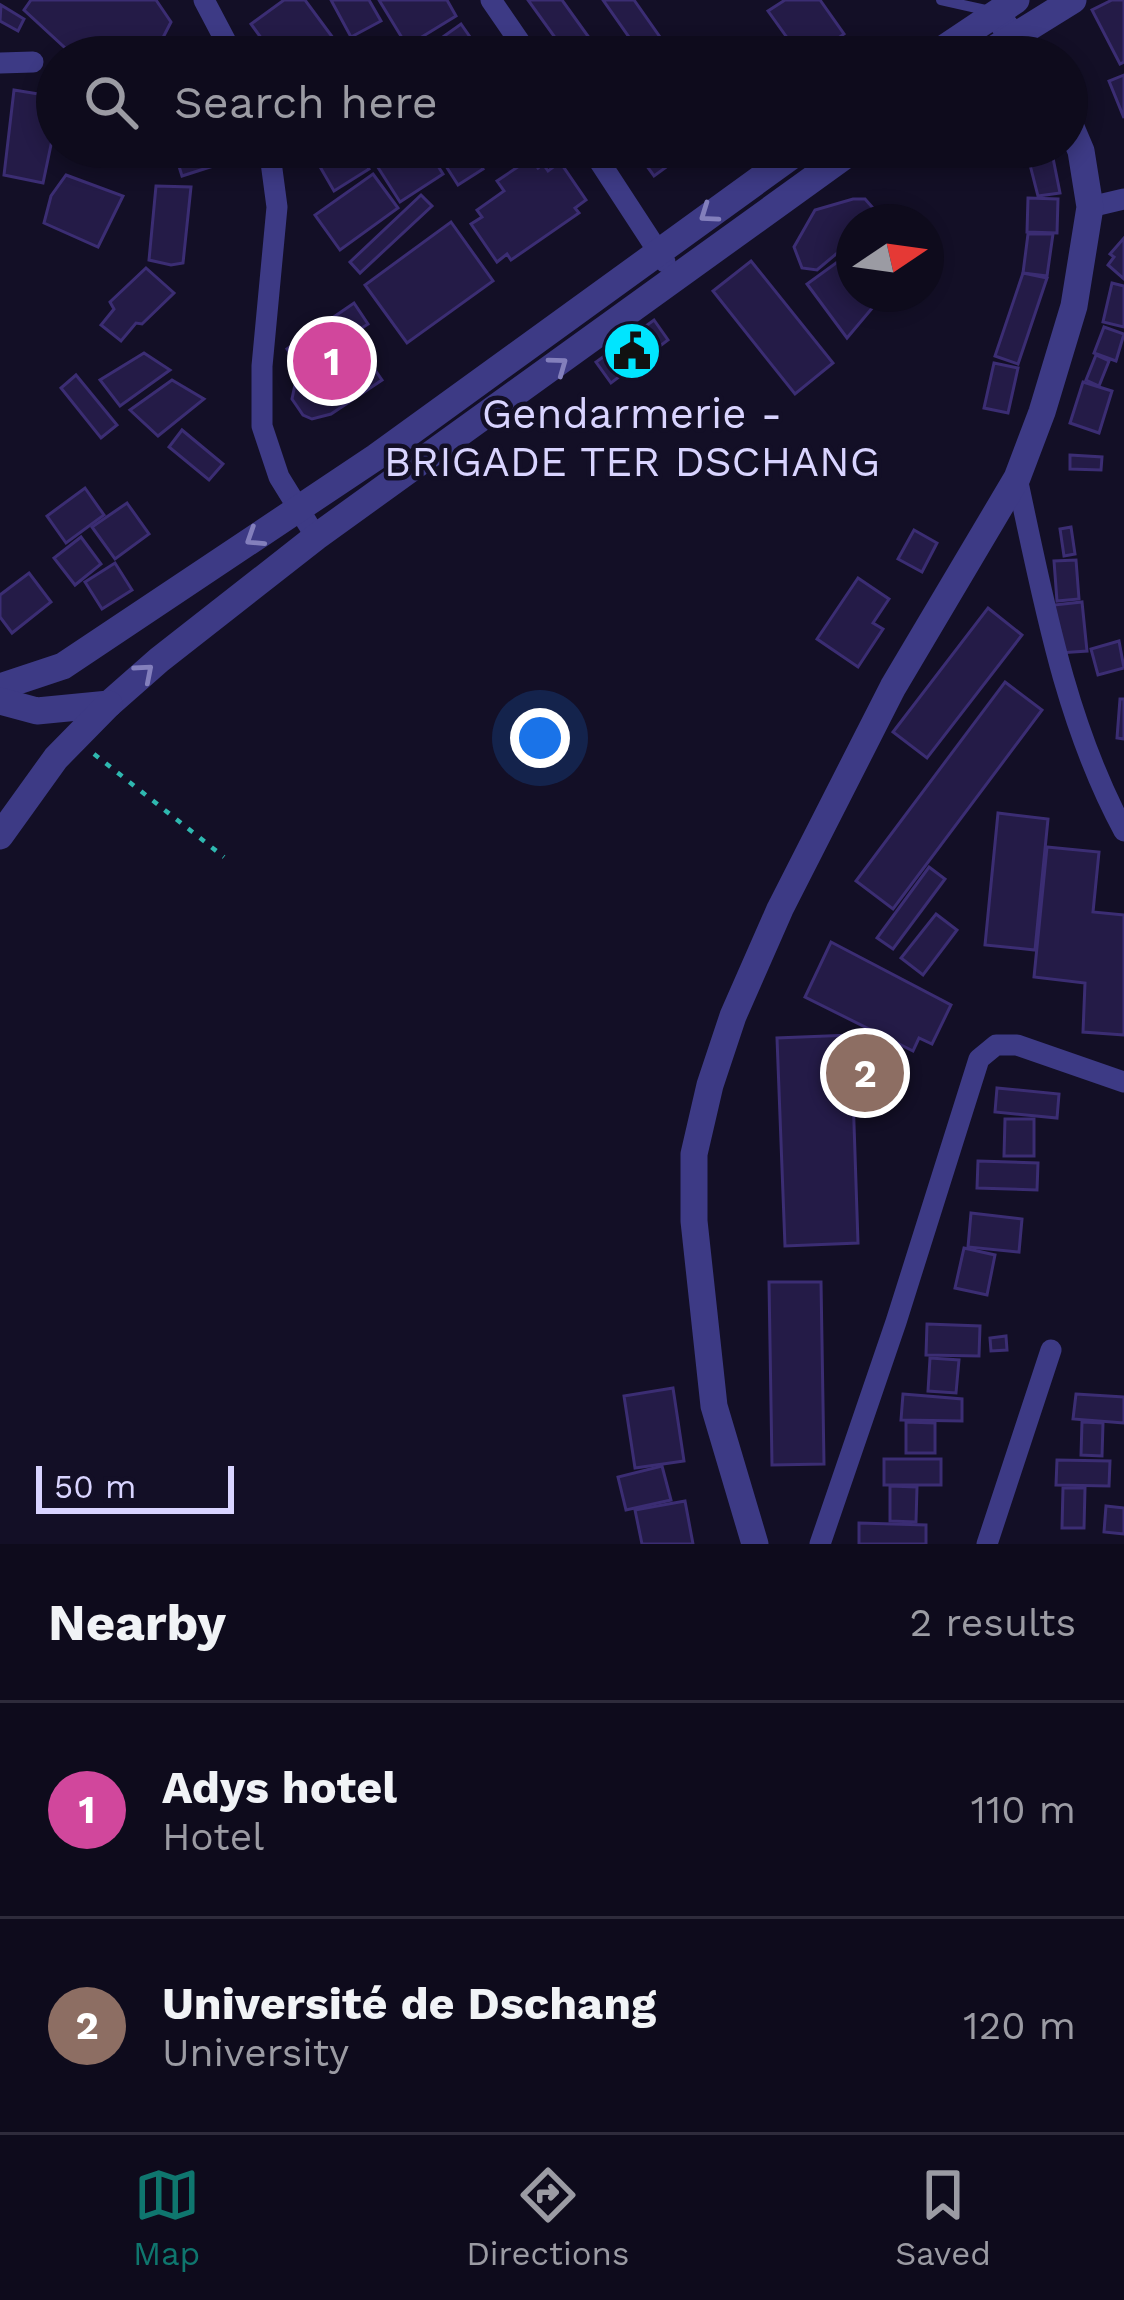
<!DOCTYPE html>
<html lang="en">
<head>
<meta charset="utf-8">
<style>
	:root { --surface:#0e0b1c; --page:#171425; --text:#f1f3f6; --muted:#9b9ba3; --line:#2e2b3b; --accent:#0f766e }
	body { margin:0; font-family:"Work Sans",sans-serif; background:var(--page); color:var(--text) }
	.compass { position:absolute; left:836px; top:204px; width:108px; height:108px; border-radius:50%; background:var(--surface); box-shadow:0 6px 18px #0003; rotate:77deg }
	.scale { position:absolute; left:36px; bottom:30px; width:198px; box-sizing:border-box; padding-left:12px; border:6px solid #d9d4ff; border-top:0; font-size:33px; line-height:42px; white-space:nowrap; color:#d9d4ff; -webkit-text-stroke:9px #130f26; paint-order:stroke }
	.you { position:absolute; left:540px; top:738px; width:42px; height:42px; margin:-30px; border:9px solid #fff; border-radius:50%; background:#1a73e8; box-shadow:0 0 0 18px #1a73e833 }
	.badge { display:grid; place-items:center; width:78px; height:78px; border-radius:50%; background:var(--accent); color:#fff; font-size:39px; font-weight:700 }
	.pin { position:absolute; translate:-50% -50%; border:6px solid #fff; box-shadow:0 3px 12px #0006 }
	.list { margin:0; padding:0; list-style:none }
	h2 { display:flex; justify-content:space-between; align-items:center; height:156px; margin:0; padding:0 48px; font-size:51px }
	h2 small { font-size:39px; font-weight:400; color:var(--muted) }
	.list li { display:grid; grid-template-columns:78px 1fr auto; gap:36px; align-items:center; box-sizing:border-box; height:216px; padding:0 48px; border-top:3px solid var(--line) }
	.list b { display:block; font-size:45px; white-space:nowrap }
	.list p { margin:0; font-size:39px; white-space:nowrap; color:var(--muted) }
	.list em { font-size:39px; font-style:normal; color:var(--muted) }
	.icon { flex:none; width:66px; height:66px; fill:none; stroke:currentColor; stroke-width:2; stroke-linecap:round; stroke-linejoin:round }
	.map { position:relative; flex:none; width:1124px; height:1544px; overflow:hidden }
	.search { position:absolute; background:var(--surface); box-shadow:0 6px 18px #0003; left:36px; right:36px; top:36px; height:132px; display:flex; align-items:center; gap:30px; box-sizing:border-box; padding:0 42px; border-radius:66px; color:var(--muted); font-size:45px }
	.sheet { height:588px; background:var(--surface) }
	nav { display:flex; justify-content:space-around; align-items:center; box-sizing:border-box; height:168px; border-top:3px solid var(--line); background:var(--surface); font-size:33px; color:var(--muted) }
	nav a { display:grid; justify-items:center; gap:6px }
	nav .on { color:var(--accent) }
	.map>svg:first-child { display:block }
	.building { fill:#241b47; stroke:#3b2d73; stroke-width:3 }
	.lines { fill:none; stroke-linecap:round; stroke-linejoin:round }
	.path { stroke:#2fb8b0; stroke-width:4.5; stroke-dasharray:6 9; stroke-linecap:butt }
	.service { stroke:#3d3a85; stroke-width:10 }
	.minor { stroke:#3d3a85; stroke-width:21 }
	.tertiary { stroke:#3d3a85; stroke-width:27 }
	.oneway { stroke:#837fbc }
	.labels { text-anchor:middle; stroke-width:9; stroke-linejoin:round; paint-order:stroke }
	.poi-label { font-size:42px; fill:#d9d4ff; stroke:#130f26 }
</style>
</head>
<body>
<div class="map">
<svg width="1124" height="1544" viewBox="0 0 1124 1544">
	<rect width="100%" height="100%" fill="#130f26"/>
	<g class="building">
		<polygon points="31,0 156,0 171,22 153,57 75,57 24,10"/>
		<polygon points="284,0 305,0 339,46 324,57 275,57 251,24"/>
		<polygon points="331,0 369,0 381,21 351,37"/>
		<polygon points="379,0 447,0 456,16 407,46"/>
		<polygon points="528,0 562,0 603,57 569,57"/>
		<polygon points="603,0 634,0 674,57 643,57"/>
		<polygon points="785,0 820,0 844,34 812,57 801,57 768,11"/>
		<polygon points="1112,0 1124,0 1124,62 1120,64 1092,10"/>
		<polygon points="1,5 24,19 18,31 0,21"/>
		<polygon points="461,24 484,57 416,57 416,56"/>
		<polygon points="1124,75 1124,118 1109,81"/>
		<polygon points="14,90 57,97 57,116 43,183 4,175"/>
		<polygon points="173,147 227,147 232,160 182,176"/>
		<polygon points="348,147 356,147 369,169 334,191 319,165"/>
		<polygon points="365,147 426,147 443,174 400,202"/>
		<polygon points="469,147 483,169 458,185 444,163"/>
		<polygon points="478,147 502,147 488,159"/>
		<polygon points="633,147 667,147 676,160 654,176"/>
		<polygon points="1052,153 1060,193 1038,196 1028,157"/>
		<polygon points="531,158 538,168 543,164 548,171 560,162 586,200 575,208 579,213 511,260 507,254 497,262 471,224 482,217 477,210 504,191 497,181"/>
		<polygon points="373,174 398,208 340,250 315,215"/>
		<polygon points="66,175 123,196 98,247 44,223 51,196"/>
		<polygon points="156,186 191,187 183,263 171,265 149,260"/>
		<polygon points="421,195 432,206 360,273 350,262"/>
		<polygon points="1028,198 1058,199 1057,233 1027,232"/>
		<polygon points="853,199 865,199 873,208 871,222 854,222 854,239 817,270 802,268 794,247 815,210"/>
		<polygon points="451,222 493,281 407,343 365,285"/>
		<polygon points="1028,234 1053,234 1047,276 1023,273"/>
		<polygon points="1124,238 1124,279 1108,265 1114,257 1110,254"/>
		<polygon points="854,250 854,294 884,294 847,338 807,284"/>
		<polygon points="751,261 833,363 795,394 713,291"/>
		<polygon points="146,268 174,293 142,324 136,323 121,341 101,325 114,309 110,302"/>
		<polygon points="1023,273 1047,278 1018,364 995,356"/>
		<polygon points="1112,283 1124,286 1124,327 1103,322"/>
		<polygon points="354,303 368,324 351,335 382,380 331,414 312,419 303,415 292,399 296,380 303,373 287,349"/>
		<polygon points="654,320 668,340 611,383 596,362"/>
		<polygon points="1104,327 1124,334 1116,361 1094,353"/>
		<polygon points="144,353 170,370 120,406 100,380"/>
		<polygon points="1096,355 1109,361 1099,386 1086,380"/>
		<polygon points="994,363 1018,368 1008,413 984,408"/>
		<polygon points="76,375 117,425 101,438 61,388"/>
		<polygon points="172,380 204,399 158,436 130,410"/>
		<polygon points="1083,382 1112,391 1099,433 1070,423"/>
		<polygon points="182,430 223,464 209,480 169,447"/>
		<polygon points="1070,455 1102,457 1101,470 1070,469"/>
		<polygon points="85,488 104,515 66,543 47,516"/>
		<polygon points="127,503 149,534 115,559 92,527"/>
		<polygon points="1071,527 1075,554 1064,556 1060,529"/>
		<polygon points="914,530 937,543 922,572 898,559"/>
		<polygon points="81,537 101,564 75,585 54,558"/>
		<polygon points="1076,560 1079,599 1057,601 1054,561"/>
		<polygon points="115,563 132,590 102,609 85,582"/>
		<polygon points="29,573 51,602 12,633 0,617 0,595"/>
		<polygon points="858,578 889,599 873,623 883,629 858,667 817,639"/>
		<polygon points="1082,602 1087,651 1059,653 1054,605"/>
		<polygon points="988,608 1022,635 927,758 893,732"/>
		<polygon points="1119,641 1124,668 1098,675 1091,649"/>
		<polygon points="1005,682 1042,710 893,909 856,881"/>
		<polygon points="1120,699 1124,699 1124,739 1117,738"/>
		<polygon points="998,813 1048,819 1035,950 985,945"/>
		<polygon points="1047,847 1099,852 1093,912 1124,915 1124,1035 1083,1032 1085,983 1034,977"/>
		<polygon points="929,867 945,879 893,949 877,938"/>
		<polygon points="936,914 957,930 923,975 901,958"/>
		<polygon points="831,942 951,1005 932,1044 919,1038 913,1051 805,997"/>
		<polygon points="851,1035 858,1243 785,1246 777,1038"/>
		<polygon points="997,1088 1059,1094 1057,1118 995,1112"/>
		<polygon points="1005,1119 1034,1119 1034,1156 1004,1156"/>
		<polygon points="978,1161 1038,1163 1037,1190 977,1188"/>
		<polygon points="971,1213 1022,1219 1019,1252 968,1247"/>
		<polygon points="964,1248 995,1255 987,1295 955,1288"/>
		<polygon points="769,1282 821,1282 824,1464 772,1465"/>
		<polygon points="927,1324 980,1326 979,1356 926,1355"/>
		<polygon points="1006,1336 1007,1350 991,1351 990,1338"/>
		<polygon points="930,1358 959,1360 956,1393 928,1391"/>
		<polygon points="673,1388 684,1461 635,1468 624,1396"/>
		<polygon points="903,1394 962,1399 962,1421 901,1420"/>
		<polygon points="1076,1394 1124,1397 1124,1423 1073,1419"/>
		<polygon points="906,1422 935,1423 935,1453 906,1453"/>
		<polygon points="1082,1422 1103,1423 1102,1456 1081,1455"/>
		<rect x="884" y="1459" width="57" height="26"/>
		<polygon points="1057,1460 1110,1461 1109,1486 1056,1485"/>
		<polygon points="662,1466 671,1500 626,1510 618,1477"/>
		<polygon points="890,1486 917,1487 916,1522 890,1521"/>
		<polygon points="1063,1488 1085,1488 1084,1528 1062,1528"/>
		<polygon points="685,1501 693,1544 642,1544 635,1510"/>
		<polygon points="1106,1506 1124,1508 1124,1534 1104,1532"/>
		<polygon points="859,1523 926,1525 926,1544 859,1544"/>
	</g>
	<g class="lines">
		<polyline class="path" points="94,754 224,857"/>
		<polyline class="service" points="941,0 990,11"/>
		<g class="minor">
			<polyline points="204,0 234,57"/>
			<polyline points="491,0 530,57"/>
			<polyline points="0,63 33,62"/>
			<polyline points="269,147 277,207 262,366 262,426 279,477 316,537"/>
			<polyline points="590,147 665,262"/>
			<polyline points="1090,207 1124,199"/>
			<path d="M1017 478C1043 598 1065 722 1124 831"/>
			<polyline points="820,1544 896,1322 979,1059 996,1045 1017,1045 1124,1082"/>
			<polyline points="987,1544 1051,1350"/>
		</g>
		<g class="tertiary">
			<polyline points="1000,20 1030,57"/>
			<polyline points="931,57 1016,0"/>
			<polyline points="981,57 1073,0"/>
			<polyline points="0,687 63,666 376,457 804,147"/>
			<polyline points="0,701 37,711 109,704 159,660 316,537 857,147"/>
			<polyline points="0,836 56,758 109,704"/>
			<polyline points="755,1544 714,1406 694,1221 694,1154 710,1085 733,1016 780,909 893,687 1017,478 1042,412 1074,306 1090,207 1081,151 1067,118"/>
		</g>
	</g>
	<defs><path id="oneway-chevron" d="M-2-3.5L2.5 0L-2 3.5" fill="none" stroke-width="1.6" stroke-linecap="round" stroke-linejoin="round" transform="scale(3)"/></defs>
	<g class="oneway">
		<use href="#oneway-chevron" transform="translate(708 214) rotate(145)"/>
		<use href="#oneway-chevron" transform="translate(559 365) rotate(-36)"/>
		<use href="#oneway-chevron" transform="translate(254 538) rotate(147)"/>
		<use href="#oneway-chevron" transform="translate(145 672) rotate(-41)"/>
	</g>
	<defs>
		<symbol id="civic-disc" viewBox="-11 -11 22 22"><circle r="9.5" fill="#00e5ff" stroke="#130f26"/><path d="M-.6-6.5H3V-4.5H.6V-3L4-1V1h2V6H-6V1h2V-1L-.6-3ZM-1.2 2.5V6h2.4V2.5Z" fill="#111"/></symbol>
	</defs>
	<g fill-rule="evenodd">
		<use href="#civic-disc" x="599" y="318" width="66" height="66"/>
	</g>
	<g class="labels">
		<g class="poi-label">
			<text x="632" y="428">Gendarmerie -<tspan x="632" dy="48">BRIGADE TER DSCHANG</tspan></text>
		</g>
	</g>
</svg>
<svg class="compass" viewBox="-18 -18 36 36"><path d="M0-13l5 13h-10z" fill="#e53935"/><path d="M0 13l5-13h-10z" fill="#9b9ba3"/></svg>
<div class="scale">50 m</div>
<div class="you"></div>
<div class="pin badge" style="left:332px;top:361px;background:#d1479c">1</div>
<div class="pin badge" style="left:865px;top:1073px;background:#8d6e63">2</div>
<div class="search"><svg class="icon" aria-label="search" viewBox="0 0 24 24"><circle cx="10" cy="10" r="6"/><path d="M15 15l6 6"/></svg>Search here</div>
</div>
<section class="sheet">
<h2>Nearby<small>2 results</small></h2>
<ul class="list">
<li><span class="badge" style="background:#d1479c">1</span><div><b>Adys hotel</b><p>Hotel</p></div><em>110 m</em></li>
<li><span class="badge" style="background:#8d6e63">2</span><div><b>Université de Dschang</b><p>University</p></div><em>120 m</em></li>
</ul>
</section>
<nav>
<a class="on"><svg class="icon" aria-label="map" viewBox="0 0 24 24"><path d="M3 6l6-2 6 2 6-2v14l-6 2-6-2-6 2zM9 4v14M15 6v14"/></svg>Map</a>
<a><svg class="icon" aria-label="directions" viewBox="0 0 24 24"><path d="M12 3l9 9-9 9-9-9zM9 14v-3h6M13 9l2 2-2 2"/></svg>Directions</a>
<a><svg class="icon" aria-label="saved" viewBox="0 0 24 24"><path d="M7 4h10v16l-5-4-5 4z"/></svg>Saved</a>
</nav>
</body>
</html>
